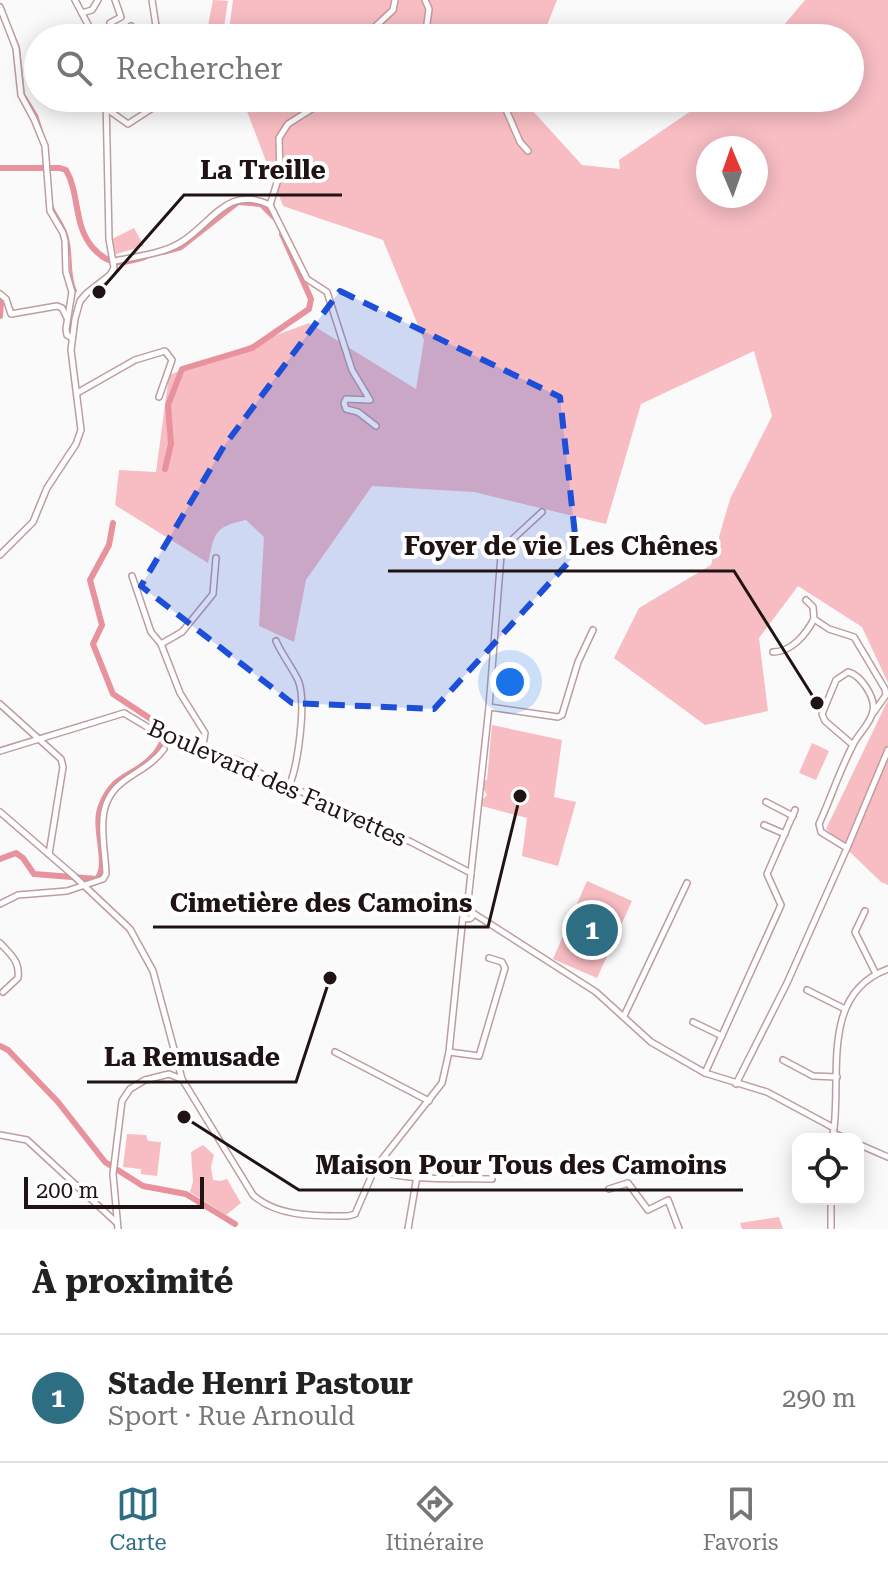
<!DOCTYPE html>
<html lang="fr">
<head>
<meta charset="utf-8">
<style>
	:root { --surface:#fff; --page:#f2f2f2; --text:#222; --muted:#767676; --line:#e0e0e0; --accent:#2e6e82 }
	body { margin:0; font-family:"Roboto Serif",serif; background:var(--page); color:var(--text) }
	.controls { position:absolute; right:24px; bottom:24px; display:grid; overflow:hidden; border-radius:16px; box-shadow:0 4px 20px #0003 }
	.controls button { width:72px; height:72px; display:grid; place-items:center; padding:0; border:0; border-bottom:2px solid var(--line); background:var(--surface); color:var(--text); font:40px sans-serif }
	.compass { position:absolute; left:696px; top:136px; width:72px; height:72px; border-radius:50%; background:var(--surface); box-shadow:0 4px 20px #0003; rotate:358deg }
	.scale { position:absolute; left:24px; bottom:20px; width:180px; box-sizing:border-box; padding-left:8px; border:4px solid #1f1314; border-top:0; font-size:22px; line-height:28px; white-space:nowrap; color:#1f1314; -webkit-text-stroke:6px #fff; paint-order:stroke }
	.you { position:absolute; left:510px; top:682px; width:28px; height:28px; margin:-20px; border:6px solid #fff; border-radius:50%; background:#1a73e8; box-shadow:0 0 0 12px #1a73e833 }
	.badge { display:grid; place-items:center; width:52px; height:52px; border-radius:50%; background:var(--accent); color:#fff; font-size:26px; font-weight:700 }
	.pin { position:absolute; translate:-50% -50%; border:4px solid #fff; box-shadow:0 2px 8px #0006 }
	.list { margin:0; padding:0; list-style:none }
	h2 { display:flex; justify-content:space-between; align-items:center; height:104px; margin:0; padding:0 32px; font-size:34px }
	h2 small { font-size:26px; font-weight:400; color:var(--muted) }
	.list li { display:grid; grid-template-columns:52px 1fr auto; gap:24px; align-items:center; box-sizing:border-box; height:128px; padding:0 32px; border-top:2px solid var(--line) }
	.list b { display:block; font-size:30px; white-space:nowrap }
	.list p { margin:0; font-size:26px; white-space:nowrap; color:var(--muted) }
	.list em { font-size:26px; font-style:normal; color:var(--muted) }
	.icon { flex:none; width:44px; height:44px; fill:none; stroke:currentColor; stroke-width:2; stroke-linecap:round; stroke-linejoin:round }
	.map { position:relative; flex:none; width:888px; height:1229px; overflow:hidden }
	.search { position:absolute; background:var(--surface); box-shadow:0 4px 20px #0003; left:24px; right:24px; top:24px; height:88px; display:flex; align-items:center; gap:20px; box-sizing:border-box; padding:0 28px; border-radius:44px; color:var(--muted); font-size:30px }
	.sheet { height:232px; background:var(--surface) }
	nav { display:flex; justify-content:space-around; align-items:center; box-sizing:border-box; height:112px; border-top:2px solid var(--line); background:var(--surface); font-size:22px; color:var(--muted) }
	nav a { display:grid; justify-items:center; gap:4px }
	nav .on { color:var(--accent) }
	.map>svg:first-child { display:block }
	.green { fill:#f7bdc3; fill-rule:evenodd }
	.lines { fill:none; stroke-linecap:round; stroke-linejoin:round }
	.stream { stroke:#e7929c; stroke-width:2 }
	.canal { stroke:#e7929c; stroke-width:6 }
	.street-casing { stroke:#bf9c9f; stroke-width:8 }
	.street { stroke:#fff; stroke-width:5 }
	.marked { fill:#1d4ed8; fill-opacity:0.2; stroke:#1d4ed8; stroke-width:6; stroke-dasharray:16 10; stroke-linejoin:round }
	.labels { text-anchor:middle; stroke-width:8; stroke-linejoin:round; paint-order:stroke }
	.street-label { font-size:24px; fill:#1f1314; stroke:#fff }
	.leader { fill:none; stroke:#1f1314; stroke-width:3 }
	.callout-dot { fill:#1f1314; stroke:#fff; stroke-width:3 }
	.callout-label { font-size:26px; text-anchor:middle; font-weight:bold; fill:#1f1314; stroke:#fff; stroke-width:8; stroke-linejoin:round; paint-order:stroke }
</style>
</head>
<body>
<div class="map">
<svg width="888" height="1229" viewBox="0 0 888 1229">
	<rect width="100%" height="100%" fill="#fafafa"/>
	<g class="green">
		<polygon points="213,0 228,1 223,33 207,31"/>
		<polygon points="233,0 557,0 542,38 228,38"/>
		<path d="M805 0H888V683L862 627 798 586 759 638 768 711 705 725 614 658 639 608 711 565 730 499 772 416 754 351 641 404 606 524 474 492 372 486 306 580 294 642 259 626 264 537 246 520C213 527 215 533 208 563L115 505 119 470 156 472 169 375 309 323 416 389 424 340 383 240 283 206 242 98H521L582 165 620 169 619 160 710 98H850V38H773ZM708 148H756V196H708Z"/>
		<polygon points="134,228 144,246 116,254 112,239"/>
		<polygon points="888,700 888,885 881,882 826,829"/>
		<polygon points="492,725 562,740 554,797 576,802 558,866 522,856 527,818 482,806 482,800 487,795 483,788 484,781 487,780"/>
		<polygon points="812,743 829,751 816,780 799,773"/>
		<polygon points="587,881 632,901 597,978 553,959"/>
		<polygon points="127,1134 146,1135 148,1141 161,1142 157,1176 141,1174 141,1169 123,1167"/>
		<polygon points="203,1145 214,1155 211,1167 213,1180 220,1181 227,1179 241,1203 226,1215 190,1192 193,1182 191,1152"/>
		<polygon points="779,1217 783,1229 742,1229 740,1223"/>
	</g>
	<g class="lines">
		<g class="stream">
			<polyline points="11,29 19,47 24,94 37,115 45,140"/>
			<path d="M51 202C54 213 62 221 66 232 74 251 67 271 76 291"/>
		</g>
		<g class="canal">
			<path d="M0 168H60L66 170C80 194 73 225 93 248 110 267 123 264 145 257"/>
			<polyline points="163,252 181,247 238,202 261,204 274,217"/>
			<polyline points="0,316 1,302"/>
			<polyline points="165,469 171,444 168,405 182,369 252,348 309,309 311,299 282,234"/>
			<path d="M0 859 16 853 23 858 34 874 97 879C110 864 92 828 101 806 114 771 136 777 154 755 160 749 163 740 167 733L166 729 113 694 93 644 102 625 90 580 109 545 113 523"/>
			<polyline points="0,1046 8,1050 58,1102 105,1162 143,1186 186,1194 235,1224"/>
		</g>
		<defs>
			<g id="street">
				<polyline points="75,0 95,38"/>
				<polyline points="152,0 156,26"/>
				<polyline points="0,7 16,48 21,95 34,119 45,146 50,211 63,233 65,241 66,272 72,292 66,329 67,335 72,338"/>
				<polyline points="82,13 92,10 98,0"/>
				<polyline points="110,23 121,17 115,0"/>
				<polyline points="131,26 137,37"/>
				<polyline points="156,26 164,31 167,38"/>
				<polyline points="133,38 156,26"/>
				<polyline points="363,38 393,10 395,0"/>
				<polyline points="425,38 429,9 425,0"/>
				<polyline points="450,38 456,30 467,30 474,38"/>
				<polyline points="354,98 364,101 367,98"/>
				<polyline points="501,98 520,142 528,151"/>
				<polyline points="107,109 128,124 168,98"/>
				<polyline points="270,205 280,173 279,138 288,124 329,98"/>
				<path d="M114 261C134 257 162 254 180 243 212 224 227 184 270 205L307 279 327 292 352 370 370 400 346 399 344 403 346 409 358 412 376 426"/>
				<polyline points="0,294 6,299 11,314 57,306 62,308 67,318"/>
				<polyline points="77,393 135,360 165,351 172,360 159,397"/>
				<polyline points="0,555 33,522 47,488 76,444 81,430 71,350 75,319 80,301 87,293 110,275 114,268 109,239 106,98"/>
				<polyline points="132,576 151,632 161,644 180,693 205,733 202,750"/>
				<polyline points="806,600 813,607 814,619 829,629 854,637 885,689 886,695 874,712"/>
				<path d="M276 641C282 655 292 667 298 680 307 700 298 766 289 786"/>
				<polyline points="161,644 182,632 213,594 216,558"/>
				<path d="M773 652C792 652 806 634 814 619"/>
				<polyline points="0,704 61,759 63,767 49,854"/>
				<polyline points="489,707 558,717 562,715 578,662 593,630"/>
				<polyline points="0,751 124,713 169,740 240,761 278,784 289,786 411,842 471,873 467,910"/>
				<polyline points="766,802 793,816"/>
				<path d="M0 812 74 876 130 929 153 971 182 1079 253 1195C277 1217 316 1216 348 1216L355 1214 375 1168 442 1083 449 1052 463 916"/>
				<polyline points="764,825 785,834"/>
				<polyline points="847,848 888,750"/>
				<polyline points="471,873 489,707 501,555 504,547 542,512"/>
				<path d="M0 904 18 895 67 891 103 879 106 874C105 840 92 804 124 781 139 770 153 764 164 749"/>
				<circle cx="468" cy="914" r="5"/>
				<polyline points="865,911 855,932 876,974"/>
				<polyline points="473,913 596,992 651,1042 705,1073 767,1092 834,1128 833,1133 847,1139"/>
				<path d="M0 943C11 955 20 961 18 978L3 992"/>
				<polyline points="807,990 843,1008"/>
				<polyline points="624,1016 687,883"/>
				<polyline points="693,1022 722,1036"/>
				<polyline points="335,1052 429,1101"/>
				<polyline points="449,1052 479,1056 505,968 502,962 489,958"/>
				<polyline points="783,1060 813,1076 837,1077"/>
				<polyline points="705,1073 781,905 767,874 795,810"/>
				<path d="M736 1084 787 983 847 848 821 832 819 824C831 798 840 769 854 743 859 733 871 723 873 711 876 698 861 675 848 672L836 680 822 714 825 721 853 745"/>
				<path d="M834 1128C841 1072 821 993 888 969"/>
				<polyline points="0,1135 27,1140 117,1223"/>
				<polyline points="858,1144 888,1157"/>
				<path d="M375 1168C398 1182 463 1178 492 1179"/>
				<polyline points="609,1189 628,1183 648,1210 668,1200 679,1229"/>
				<polyline points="831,1199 831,1229"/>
				<polyline points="118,1229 113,1174 122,1101 130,1089 145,1080 169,1074 181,1079"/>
				<polyline points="408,1229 417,1176"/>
			</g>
		</defs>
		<use href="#street" class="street-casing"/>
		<use href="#street" class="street"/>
	</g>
	<path class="marked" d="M340 291 560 397 577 553 434 709 292 703 141 586 224 446Z"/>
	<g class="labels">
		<g class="street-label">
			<text transform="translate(277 783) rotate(24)" y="8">Boulevard des Fauvettes</text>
		</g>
	</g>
	<path class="leader" d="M99 292L184 195H342M817 703L734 571H388M520 796L488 927H153M330 978L296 1082H87M184 1117L299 1190H743"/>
	<g class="callout-dot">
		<circle cx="99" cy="292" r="8"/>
		<circle cx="817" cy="703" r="8"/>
		<circle cx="520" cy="796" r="8"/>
		<circle cx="330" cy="978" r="8"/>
		<circle cx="184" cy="1117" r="8"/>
	</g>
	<g class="callout-label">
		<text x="263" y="179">La Treille</text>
		<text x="561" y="555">Foyer de vie Les Chênes</text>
		<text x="321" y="912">Cimetière des Camoins</text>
		<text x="192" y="1066">La Remusade</text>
		<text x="521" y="1174">Maison Pour Tous des Camoins</text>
	</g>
</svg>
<div class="controls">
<button><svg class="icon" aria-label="locate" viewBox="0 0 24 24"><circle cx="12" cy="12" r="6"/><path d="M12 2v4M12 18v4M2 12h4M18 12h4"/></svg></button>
</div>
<svg class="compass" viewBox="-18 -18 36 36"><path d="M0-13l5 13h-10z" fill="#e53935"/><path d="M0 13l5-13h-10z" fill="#767676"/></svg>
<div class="scale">200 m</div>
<div class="you"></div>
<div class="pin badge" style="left:592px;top:930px">1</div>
<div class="search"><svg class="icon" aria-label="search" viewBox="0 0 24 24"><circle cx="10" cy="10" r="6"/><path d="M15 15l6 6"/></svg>Rechercher</div>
</div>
<section class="sheet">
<h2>À proximité<small></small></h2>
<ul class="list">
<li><span class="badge">1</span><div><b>Stade Henri Pastour</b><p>Sport · Rue Arnould</p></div><em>290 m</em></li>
</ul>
</section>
<nav>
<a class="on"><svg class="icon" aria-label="map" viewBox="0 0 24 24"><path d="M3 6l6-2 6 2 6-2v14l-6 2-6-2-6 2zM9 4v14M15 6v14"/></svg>Carte</a>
<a><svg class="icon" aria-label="directions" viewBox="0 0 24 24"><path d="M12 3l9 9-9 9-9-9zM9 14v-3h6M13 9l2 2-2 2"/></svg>Itinéraire</a>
<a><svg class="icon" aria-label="saved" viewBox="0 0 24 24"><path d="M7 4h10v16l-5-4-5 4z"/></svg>Favoris</a>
</nav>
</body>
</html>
